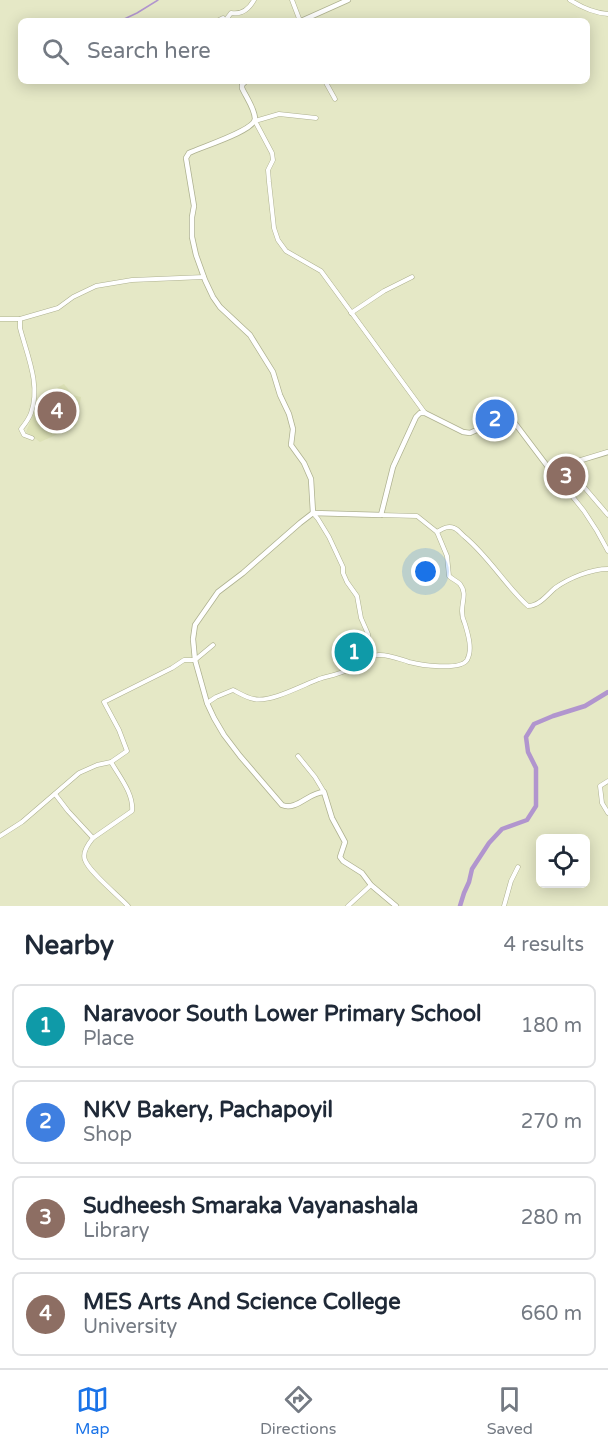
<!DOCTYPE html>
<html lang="en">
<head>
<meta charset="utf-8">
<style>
	:root { --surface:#fff; --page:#f6f6f7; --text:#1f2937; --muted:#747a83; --line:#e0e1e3; --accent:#1a73e8 }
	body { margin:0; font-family:"Varela Round",sans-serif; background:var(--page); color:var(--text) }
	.controls { position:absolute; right:18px; bottom:18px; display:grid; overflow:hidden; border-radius:9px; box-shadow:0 3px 15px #0003 }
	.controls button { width:54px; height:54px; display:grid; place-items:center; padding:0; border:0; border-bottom:2px solid var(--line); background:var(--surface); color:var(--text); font:30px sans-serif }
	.you { position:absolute; left:426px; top:572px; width:21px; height:21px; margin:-15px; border:4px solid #fff; border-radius:50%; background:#1a73e8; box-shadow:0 0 0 9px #1a73e833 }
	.badge { display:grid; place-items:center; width:39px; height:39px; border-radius:50%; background:var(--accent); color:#fff; font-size:20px; font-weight:700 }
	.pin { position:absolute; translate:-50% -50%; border:3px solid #fff; box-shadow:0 2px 6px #0006 }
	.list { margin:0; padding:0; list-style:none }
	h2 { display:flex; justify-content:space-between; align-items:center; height:78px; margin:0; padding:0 24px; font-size:26px }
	h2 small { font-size:20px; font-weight:400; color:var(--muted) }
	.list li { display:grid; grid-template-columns:39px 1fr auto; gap:18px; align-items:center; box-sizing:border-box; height:84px; margin:0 12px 12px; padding:0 12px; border:2px solid var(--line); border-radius:9px }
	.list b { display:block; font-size:22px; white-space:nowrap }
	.list p { margin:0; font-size:20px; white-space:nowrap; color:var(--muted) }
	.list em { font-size:20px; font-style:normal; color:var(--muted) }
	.icon { flex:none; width:33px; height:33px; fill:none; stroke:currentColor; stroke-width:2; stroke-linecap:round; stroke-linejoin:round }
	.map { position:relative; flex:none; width:608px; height:906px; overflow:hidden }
	.search { position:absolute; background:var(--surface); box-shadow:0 3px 15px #0003; left:18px; right:18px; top:18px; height:66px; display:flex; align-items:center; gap:15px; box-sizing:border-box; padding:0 21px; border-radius:9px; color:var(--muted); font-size:22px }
	.sheet { height:462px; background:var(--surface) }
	nav { display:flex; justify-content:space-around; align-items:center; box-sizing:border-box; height:84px; border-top:2px solid var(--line); background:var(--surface); font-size:16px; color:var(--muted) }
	nav a { display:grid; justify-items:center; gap:3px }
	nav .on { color:var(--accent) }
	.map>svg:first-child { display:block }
	.built { fill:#dde2b7 }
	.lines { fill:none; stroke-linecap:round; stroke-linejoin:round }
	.stream { stroke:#b195ce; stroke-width:1.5 }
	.canal { stroke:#b195ce; stroke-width:4.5 }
	.minor-casing { stroke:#aeb190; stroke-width:5 }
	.tertiary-casing { stroke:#aeb190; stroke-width:6 }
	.minor { stroke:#fff; stroke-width:4 }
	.tertiary { stroke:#fff; stroke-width:4.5 }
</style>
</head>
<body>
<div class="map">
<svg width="608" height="906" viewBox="0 0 608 906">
	<rect width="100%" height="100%" fill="#e5e8c6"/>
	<polygon class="built" points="64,384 73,395 81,397 76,426 40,442 26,432 37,404 51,391"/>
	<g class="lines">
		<polyline class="stream" points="120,21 137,13 158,0"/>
		<polyline class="canal" points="460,906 464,893 469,882 472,869 489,843 502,829 527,820 536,806 536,768 528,752 526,737 534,724 553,716 585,706 608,692"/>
		<defs>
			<g id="minor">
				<polyline points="292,0 300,21"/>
				<path d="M570 0C581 7 595 13 608 14"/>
				<polyline points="217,21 223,18 224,20"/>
				<path d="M225 21 231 13C242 15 249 9 254 0"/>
				<polyline points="325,81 335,99"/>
				<polyline points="316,118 279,114 255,121 272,153 273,160 268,170 269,182 274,228 278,240 286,251 321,271 425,413"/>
				<polyline points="351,313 384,291 412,277"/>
				<polyline points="0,319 20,319 58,308 73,297 96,286 132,280 204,277"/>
				<path d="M20 319V328C27 355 41 385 31 413 29 419 25 424 21 429L24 435 32 438"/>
				<polyline points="567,467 608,515"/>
				<polyline points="552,471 584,511 597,531 608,551"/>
				<polyline points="313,513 318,519 329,537 343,567 343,573 347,582 357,596 361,618 368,634 371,657"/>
				<polyline points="381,515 417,516 437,532"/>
				<path d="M207 703 216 697 233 690C239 693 247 698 254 699 270 703 303 685 319 679 328 676 336 675 345 671 355 665 365 656 378 655 388 654 399 659 409 662 420 665 460 671 467 660 473 650 468 634 465 624 463 620 462 615 462 611 462 601 467 593 460 584 457 581 452 579 449 576L447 556 437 532C442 529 448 525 454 528 458 529 461 534 465 537 489 557 505 585 528 606 539 606 547 595 555 588 569 578 591 569 608 569"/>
				<polyline points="298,756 315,777 324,792"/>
				<path d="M111 762C119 776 134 794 132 811L93 838C88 844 82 853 85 860 89 872 119 896 128 906"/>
				<polyline points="608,781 600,786 602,803 608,813"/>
				<polyline points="55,794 68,811 93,838"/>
				<polyline points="0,836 22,822 79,773 97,765 111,762 127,751 119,730 104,702 172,668 184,660 195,660 213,645"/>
				<polyline points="348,906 371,885"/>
				<polyline points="504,906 511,881 518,867"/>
			</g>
			<g id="tertiary">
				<polyline points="301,21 348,0"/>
				<path d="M246 81 242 85V88C246 97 255 109 255 119 254 131 201 147 189 153L186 158 194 206 192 217V237L196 255 205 280 213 297 220 307 250 335 273 372 280 395 289 414 293 429 291 445 304 463 311 479 313 513"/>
				<path d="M396 906 371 885 362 873 343 861 340 857 345 842 332 818 324 792C309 792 297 811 282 805L240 756 224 735 214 718 207 703 195 660 193 639 195 625 218 592 243 573 300 523 313 513 381 515 393 467 416 417 420 413H425L463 432 470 433 488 425 510 419 514 422 551 471 556 472 575 462 608 452"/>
			</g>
		</defs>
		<use href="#minor" class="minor-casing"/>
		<use href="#tertiary" class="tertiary-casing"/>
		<use href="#minor" class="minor"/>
		<use href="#tertiary" class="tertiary"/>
	</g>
</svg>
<div class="controls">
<button><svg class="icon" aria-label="locate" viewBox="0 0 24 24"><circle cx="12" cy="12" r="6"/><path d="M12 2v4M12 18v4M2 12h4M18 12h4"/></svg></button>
</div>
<div class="you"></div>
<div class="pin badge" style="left:354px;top:652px;background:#0f9aa8">1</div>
<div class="pin badge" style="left:495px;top:419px;background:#3f7fe0">2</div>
<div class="pin badge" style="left:566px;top:476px;background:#8d6e63">3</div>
<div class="pin badge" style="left:57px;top:411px;background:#8d6e63">4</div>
<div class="search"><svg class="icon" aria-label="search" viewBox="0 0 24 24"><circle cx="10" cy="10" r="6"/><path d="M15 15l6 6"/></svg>Search here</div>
</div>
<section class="sheet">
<h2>Nearby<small>4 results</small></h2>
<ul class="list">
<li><span class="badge" style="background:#0f9aa8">1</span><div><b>Naravoor South Lower Primary School</b><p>Place</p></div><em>180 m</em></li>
<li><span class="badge" style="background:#3f7fe0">2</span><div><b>NKV Bakery, Pachapoyil</b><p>Shop</p></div><em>270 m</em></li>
<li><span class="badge" style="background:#8d6e63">3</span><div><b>Sudheesh Smaraka Vayanashala</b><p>Library</p></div><em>280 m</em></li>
<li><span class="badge" style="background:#8d6e63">4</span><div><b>MES Arts And Science College</b><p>University</p></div><em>660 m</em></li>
</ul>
</section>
<nav>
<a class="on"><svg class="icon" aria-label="map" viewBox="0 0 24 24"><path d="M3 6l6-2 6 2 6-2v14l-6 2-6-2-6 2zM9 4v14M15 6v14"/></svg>Map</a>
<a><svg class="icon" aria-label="directions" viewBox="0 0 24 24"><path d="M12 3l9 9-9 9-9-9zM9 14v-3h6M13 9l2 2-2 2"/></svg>Directions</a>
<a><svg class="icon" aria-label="saved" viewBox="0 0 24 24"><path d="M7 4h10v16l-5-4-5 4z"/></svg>Saved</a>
</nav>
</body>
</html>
